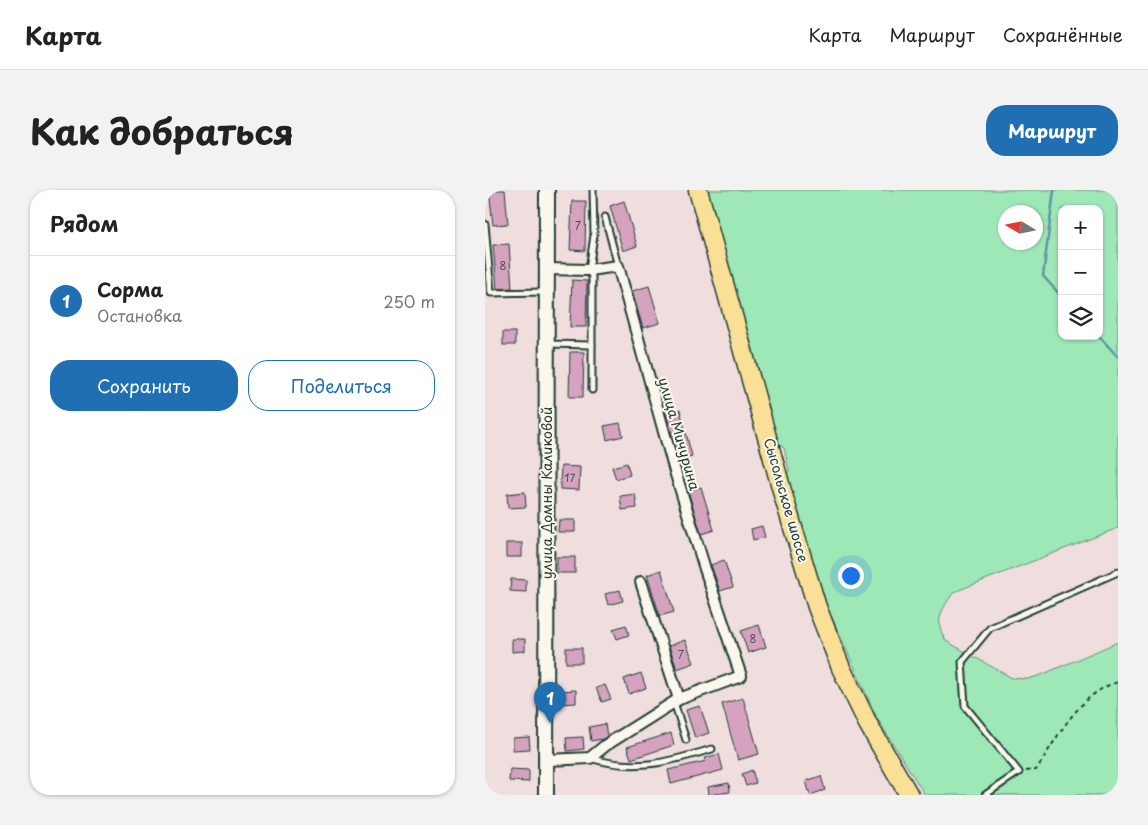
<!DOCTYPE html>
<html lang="ru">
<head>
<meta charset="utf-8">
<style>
	:root { --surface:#fff; --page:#f2f2f2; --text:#222; --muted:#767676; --line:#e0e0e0; --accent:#1f6fb2 }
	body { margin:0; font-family:"Playpen Sans",sans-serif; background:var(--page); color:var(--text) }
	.controls { position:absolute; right:15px; top:15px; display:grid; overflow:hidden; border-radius:10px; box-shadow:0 1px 4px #0004 }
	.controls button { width:45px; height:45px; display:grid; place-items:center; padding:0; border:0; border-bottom:1px solid var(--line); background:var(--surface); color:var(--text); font:25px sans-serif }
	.compass { position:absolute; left:513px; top:15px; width:45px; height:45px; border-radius:50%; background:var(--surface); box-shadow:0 1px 4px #0004; rotate:280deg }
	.you { position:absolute; left:365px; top:385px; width:18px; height:18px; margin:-12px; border:4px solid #fff; border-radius:50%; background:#1a73e8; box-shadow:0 0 0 8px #1a73e833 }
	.badge { display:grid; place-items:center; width:32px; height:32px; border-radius:50%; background:var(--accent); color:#fff; font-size:16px; font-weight:700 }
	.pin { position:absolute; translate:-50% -41px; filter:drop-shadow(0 1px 2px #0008) }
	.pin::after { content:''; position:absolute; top:26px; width:18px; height:15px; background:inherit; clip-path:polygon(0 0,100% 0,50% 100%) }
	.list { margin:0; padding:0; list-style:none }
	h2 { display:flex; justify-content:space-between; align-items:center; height:65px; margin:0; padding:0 20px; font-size:21px }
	h2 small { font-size:16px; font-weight:400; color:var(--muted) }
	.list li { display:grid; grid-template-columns:32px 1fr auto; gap:15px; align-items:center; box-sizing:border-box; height:90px; padding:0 20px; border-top:1px solid var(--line) }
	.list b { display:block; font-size:19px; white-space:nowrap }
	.list p { margin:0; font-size:16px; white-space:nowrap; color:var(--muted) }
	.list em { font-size:16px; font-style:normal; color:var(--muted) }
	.actions { display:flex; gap:10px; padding:15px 20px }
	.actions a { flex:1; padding:11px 0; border:1px solid var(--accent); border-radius:20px; text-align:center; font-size:18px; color:var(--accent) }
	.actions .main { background:var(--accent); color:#fff }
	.icon { flex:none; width:28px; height:28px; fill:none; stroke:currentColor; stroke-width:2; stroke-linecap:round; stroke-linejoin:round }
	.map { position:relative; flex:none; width:633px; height:605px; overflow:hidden; border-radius:20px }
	header { display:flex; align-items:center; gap:30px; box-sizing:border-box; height:70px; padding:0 25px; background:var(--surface); border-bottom:1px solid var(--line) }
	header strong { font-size:24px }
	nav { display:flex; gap:28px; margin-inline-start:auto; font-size:18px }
	.intro { display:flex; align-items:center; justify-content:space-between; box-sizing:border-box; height:120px; padding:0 30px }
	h1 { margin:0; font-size:35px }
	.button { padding:12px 22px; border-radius:20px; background:var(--accent); color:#fff; font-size:18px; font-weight:700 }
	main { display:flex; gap:30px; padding:0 30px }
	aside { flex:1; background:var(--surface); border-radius:20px; box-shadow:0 1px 4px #0004 }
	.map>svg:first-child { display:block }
	.green { fill:#9ee7b6; stroke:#5e9275; fill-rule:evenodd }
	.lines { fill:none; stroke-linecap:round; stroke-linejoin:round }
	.stream { stroke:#5f95a2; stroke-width:2.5 }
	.building { fill:#d5a2bf; stroke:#1f3d34 }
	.lane-casing { stroke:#1f3d34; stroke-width:9 }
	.street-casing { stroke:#1f3d34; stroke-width:14 }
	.secondary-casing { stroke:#1f3d34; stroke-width:18 }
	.highway-casing { stroke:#1f3d34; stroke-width:21 }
	.path { stroke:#1f3d34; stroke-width:2; stroke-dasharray:4 4; stroke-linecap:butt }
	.lane { stroke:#fbf7ec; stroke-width:5 }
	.street { stroke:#fbf7ec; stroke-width:10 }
	.secondary { stroke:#fbf7ec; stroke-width:14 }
	.highway { stroke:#fadf96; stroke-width:18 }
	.labels { text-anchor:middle; stroke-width:4; stroke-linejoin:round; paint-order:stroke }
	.number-label { font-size:11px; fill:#4c5657 }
	.street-label { font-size:14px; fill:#1f3d34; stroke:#fbf7ec }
</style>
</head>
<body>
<header>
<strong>Карта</strong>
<nav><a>Карта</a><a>Маршрут</a><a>Сохранённые</a></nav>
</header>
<div class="intro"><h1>Как добраться</h1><a class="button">Маршрут</a></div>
<main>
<aside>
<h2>Рядом<small></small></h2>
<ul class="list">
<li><span class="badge">1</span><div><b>Сорма</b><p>Остановка</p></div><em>250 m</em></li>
</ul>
<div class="actions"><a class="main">Сохранить</a><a>Поделиться</a></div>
</aside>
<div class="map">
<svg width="633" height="605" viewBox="0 0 633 605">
	<rect width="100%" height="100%" fill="#f0dede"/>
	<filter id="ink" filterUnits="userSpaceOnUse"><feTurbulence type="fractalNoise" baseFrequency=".02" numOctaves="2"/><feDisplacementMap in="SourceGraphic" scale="10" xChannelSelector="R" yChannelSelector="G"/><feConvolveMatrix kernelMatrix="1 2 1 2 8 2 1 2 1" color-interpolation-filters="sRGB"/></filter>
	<g filter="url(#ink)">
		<path class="green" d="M223 0H633V338L469 402C457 419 448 431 461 451L527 488 543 489 556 485 633 452V605H440L392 528 343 419 300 289 304 280 299 258 291 252ZM577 19H614V146H577ZM520 22H550V52H520Z"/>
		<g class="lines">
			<g class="stream">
				<polyline points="569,0 558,86 577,107"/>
				<polyline points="614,146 633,167"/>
			</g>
		</g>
		<g class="building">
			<polygon points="4,0 20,0 23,34 8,35"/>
			<polygon points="87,11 101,11 100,61 85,60"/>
			<polygon points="139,11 152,56 138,61 125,16"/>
			<polygon points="24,54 27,98 12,99 8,55"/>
			<polygon points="87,90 102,91 101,137 85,137"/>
			<polygon points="164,96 175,133 158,138 147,101"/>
			<rect x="18" y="142" width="12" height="13"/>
			<polygon points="85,162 99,162 98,207 84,207"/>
			<polygon points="195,220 207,266 194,269 181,224"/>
			<polygon points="135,233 138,246 122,250 119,236"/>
			<polygon points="142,273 145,285 131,289 127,277"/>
			<polygon points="76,276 95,277 94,300 75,299"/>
			<polygon points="216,297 229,340 216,344 203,301"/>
			<polygon points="40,302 41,317 23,318 22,304"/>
			<polygon points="150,304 152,318 137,320 135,306"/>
			<polygon points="74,330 90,330 90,342 73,342"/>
			<polygon points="277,336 280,347 268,350 266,339"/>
			<rect x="21" y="353" width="16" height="14"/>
			<rect x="72" y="367" width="18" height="16"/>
			<polygon points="239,370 248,397 235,401 226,375"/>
			<polygon points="176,380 189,422 175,426 162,385"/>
			<polygon points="26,389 41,390 41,402 25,401"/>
			<polygon points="135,400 138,411 123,415 120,404"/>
			<polygon points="141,435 144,445 132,449 128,439"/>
			<polygon points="274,435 281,457 263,463 256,441"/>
			<polygon points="27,449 40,449 40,461 27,462"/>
			<polygon points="200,450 209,473 192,479 184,456"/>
			<rect x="81" y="458" width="16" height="15"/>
			<polygon points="156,483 161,498 144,504 139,489"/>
			<polygon points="120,495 126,509 117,512 111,498"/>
			<polygon points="91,500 91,513 74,514 74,501"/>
			<polygon points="258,508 274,564 253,570 237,514"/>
			<polygon points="215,516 224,543 210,548 201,520"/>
			<polygon points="120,534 122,546 118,549 106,551 104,537"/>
			<polygon points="186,543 189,555 146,569 142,557"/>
			<polygon points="44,547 45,559 28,560 28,548"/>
			<polygon points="98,547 99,559 82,561 81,548"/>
			<polygon points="234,564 238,580 186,594 183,580 221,571 220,568"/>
			<polygon points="25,579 44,580 44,592 24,591"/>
			<polygon points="267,580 271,593 261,596 257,584"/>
			<polygon points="336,586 340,600 325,605 321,591"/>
			<polygon points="244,593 245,602 224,605 223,597"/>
		</g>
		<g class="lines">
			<defs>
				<g id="lane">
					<polyline points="120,27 133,76"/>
					<polyline points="0,34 6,103 61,102"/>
					<polyline points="62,154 107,155"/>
					<polyline points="107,200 107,87 104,80 109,45 108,0"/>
					<polyline points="189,512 201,550"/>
					<path d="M105 568C150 582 184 572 227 559"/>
					<polyline points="500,605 534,582 480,516 477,472 505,438 633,382"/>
				</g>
				<g id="street">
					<polyline points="156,392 194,509"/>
					<polyline points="62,570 105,568 121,555 194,509 256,486 220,379 189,278 133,76 104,80 62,79"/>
				</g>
				<polyline id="secondary" points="61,605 62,0"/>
				<polyline id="highway" points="213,0 299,308 332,417 356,478 383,534 424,605"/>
			</defs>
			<use href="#lane" class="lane-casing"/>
			<use href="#street" class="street-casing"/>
			<use href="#secondary" class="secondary-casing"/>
			<use href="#highway" class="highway-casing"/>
			<path class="path" d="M541 581 551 580C568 554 588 516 615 500 620 496 627 494 633 492"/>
			<use href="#lane" class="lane"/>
			<use href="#street" class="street"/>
			<use href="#secondary" class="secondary"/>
			<use href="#highway" class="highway"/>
		</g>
	</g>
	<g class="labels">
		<g class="number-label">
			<text x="93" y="40">7</text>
			<text x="18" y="80">8</text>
			<text x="85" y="292">17</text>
			<text x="268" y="453">8</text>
			<text x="196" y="469">7</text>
		</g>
		<g class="street-label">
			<text transform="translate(194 244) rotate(74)" y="5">улица Мичурина</text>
			<text transform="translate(62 303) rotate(-90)" y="5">улица Домны Каликовой</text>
			<text transform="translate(301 310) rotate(74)" y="5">Сысольское шоссе</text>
		</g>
	</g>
</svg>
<div class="controls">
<button>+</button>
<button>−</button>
<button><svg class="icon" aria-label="layers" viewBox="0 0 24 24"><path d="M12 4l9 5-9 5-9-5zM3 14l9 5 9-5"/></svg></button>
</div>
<svg class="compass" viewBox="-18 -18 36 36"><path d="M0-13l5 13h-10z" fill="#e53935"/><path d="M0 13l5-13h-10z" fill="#767676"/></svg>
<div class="you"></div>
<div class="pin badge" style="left:65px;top:533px">1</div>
</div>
</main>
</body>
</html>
